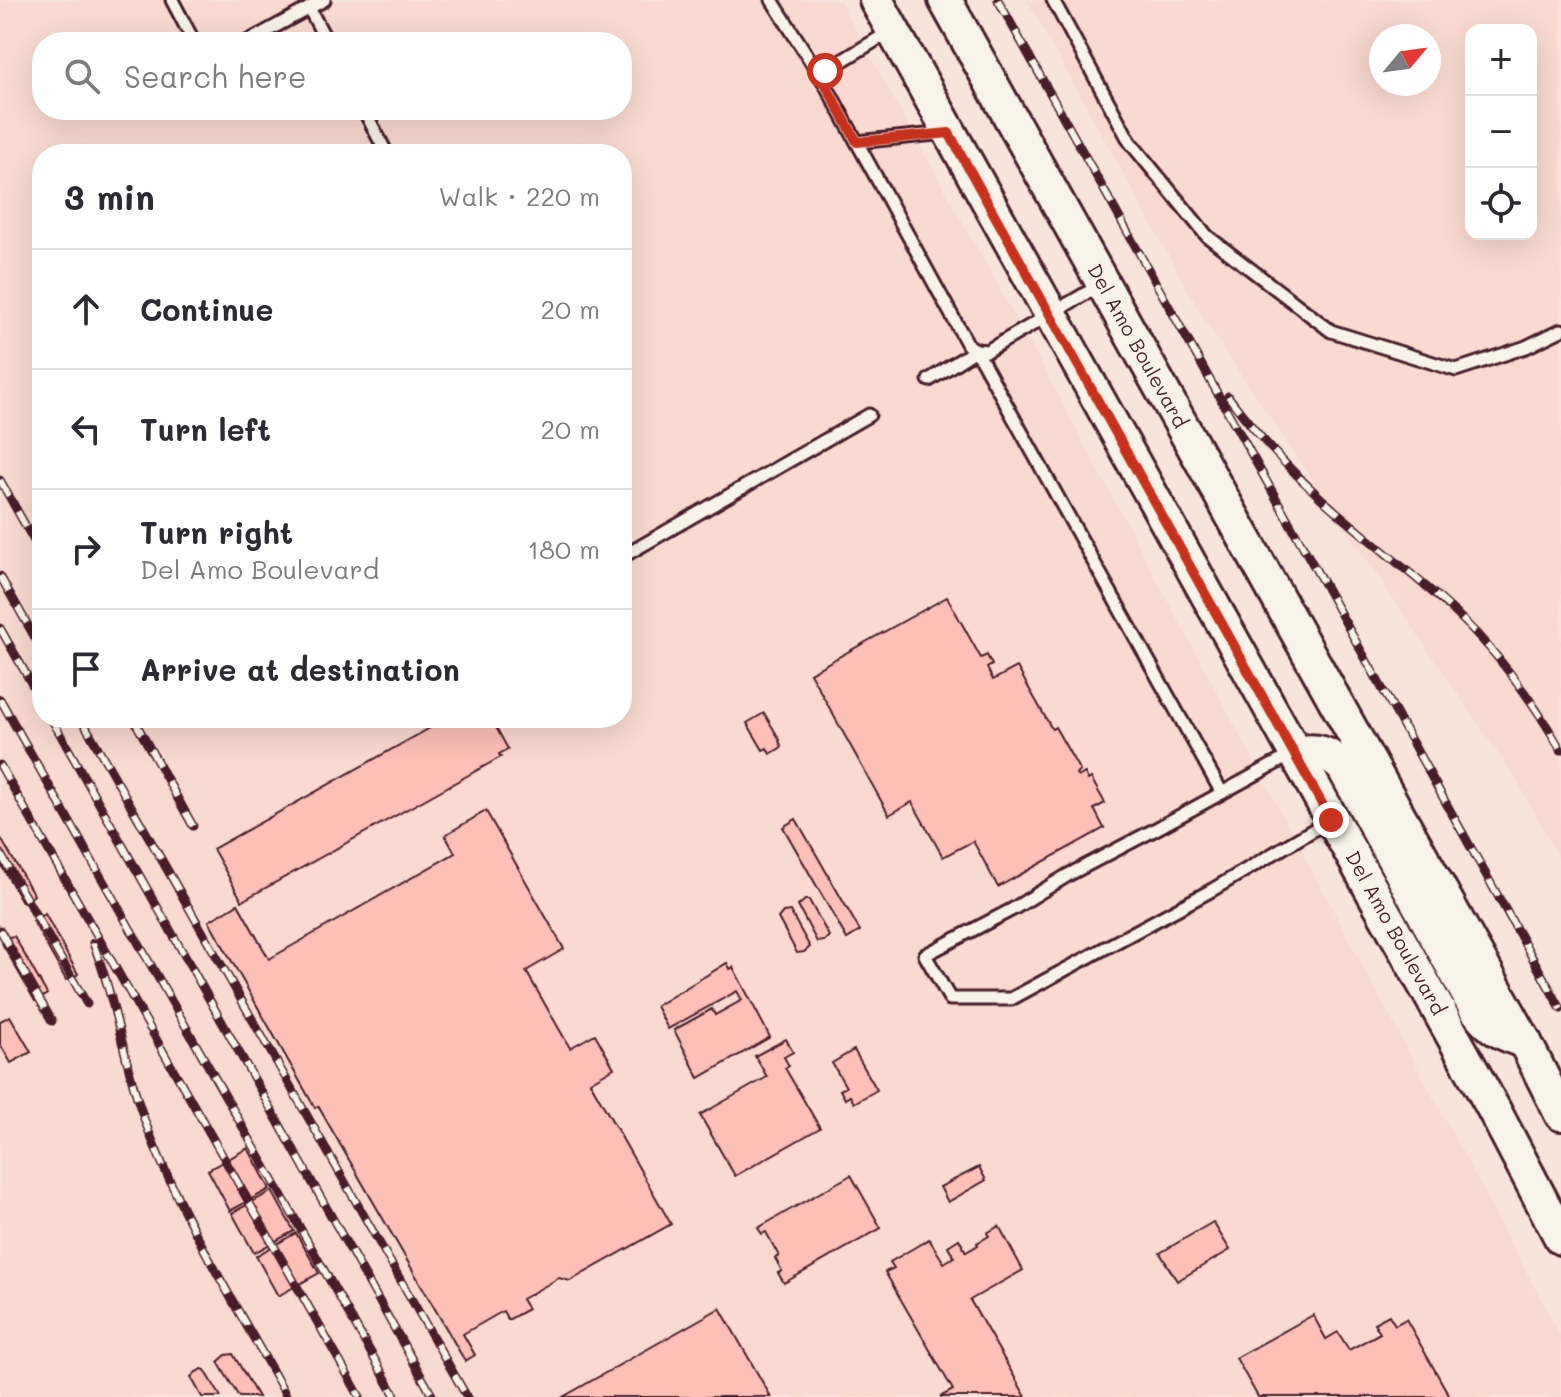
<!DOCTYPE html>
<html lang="en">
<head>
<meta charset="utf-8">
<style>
	:root { --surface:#fff; --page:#f7f7f7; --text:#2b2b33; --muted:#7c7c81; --line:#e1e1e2 }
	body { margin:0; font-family:Mali,sans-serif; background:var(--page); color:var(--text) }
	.controls { position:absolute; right:24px; top:24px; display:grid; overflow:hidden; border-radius:16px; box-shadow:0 8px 32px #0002 }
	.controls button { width:72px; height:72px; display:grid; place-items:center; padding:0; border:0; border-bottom:2px solid var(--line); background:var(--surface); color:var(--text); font:40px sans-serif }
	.compass { position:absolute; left:1369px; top:24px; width:72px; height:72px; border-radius:50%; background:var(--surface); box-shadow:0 8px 32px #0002; rotate:61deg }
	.stop { position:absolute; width:24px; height:24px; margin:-18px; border:6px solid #c8321e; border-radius:50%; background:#fff }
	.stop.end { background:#c8321e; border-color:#fff; box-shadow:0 2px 8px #0008 }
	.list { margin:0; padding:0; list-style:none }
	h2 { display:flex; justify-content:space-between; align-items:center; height:104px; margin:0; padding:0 32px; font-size:34px }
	h2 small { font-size:26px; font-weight:400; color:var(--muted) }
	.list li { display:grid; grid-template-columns:52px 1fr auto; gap:24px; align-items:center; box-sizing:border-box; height:120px; padding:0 32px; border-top:2px solid var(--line) }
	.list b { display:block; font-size:30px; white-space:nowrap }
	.list p { margin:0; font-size:26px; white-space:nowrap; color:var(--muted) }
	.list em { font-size:26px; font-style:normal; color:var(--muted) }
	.icon { flex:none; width:44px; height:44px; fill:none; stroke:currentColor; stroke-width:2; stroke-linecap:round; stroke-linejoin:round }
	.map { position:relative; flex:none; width:1561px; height:1397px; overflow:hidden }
	.search { position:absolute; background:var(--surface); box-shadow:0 8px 32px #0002; left:32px; top:32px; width:600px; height:88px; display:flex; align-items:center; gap:20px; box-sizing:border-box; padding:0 28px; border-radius:32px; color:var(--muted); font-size:30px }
	.panel { position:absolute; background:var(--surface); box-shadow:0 8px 32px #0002; left:32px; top:144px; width:600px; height:584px; border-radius:32px }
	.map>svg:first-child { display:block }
	.built { fill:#f9d9d0; fill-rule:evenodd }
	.building { fill:#fcc0b8; stroke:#4a1f2b; stroke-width:2 }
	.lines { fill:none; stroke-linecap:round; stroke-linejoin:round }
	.service-casing { stroke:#4a1f2b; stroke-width:17 }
	.secondary-casing { stroke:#4a1f2b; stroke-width:38 }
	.service { stroke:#f7f3e8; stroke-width:11 }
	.secondary { stroke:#f7f3e8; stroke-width:32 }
	.rail-casing { stroke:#4a1f2b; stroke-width:9 }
	.rail { stroke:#f7f3e8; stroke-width:6; stroke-dasharray:18; stroke-linecap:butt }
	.route { stroke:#c8321e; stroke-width:10 }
	.labels { text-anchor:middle; stroke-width:7; stroke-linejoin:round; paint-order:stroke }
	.street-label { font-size:20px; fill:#4a1f2b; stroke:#f7f3e8 }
</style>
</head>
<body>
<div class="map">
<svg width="1561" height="1397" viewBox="0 0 1561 1397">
	<rect width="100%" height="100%" fill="#f8e4da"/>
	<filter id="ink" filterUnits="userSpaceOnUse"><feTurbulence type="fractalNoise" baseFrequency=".0125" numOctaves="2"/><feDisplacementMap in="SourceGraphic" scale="16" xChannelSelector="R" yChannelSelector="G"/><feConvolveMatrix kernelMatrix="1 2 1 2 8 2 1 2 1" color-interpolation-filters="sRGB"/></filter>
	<g filter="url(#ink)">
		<g class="built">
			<path d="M0 0H839L1050 380 1561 1337V1397H0ZM42 42H622V110H42ZM42 154H622V718H42Z"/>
			<path d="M1027 0H1561V862L1517 781 1207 324ZM1471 30H1531V234H1471ZM1381 36H1429V84H1381Z"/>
		</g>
		<g class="building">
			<polygon points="947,597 981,658 987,655 992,665 987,668 993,680 1017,667 1052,729 1055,727 1080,771 1076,774 1078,777 1085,773 1088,780 1091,778 1105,803 1094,809 1104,828 998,887 973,841 943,857 912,802 889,815 810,673"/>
			<polygon points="764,713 780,740 779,741 782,747 770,754 767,748 763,750 747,723"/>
			<polygon points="448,718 491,718 508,749 499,754 501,757 242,901 213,849"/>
			<polygon points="486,811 564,949 526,971 570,1048 595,1034 614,1068 590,1082 671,1224 570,1281 559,1278 522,1299 528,1309 508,1320 503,1311 463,1334 475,1355 465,1361 318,1106 315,1108 209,921 238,904 269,959 455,853 445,835"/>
			<polygon points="796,819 860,931 847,939 783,827"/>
			<polygon points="0,837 34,895 27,901 22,902 0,863"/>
			<polygon points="805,900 809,900 829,936 824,941 817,942 798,906"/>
			<polygon points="790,911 810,947 804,952 797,953 778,918 783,912"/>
			<polygon points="45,914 78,974 71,979 66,980 33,921"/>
			<polygon points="14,936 47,994 39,1000 35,1001 2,943 6,938"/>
			<polygon points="727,963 730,969 733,967 770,1037 699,1078 674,1030 712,1009 715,1015 742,1000 737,991 668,1029 656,1006"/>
			<polygon points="10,1016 31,1052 11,1063 0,1044 0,1021"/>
			<polygon points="786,1039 793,1052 784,1057 789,1066 785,1068 820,1128 735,1176 700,1115 767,1077 755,1056"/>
			<polygon points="854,1050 877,1090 854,1103 850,1096 845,1099 840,1090 846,1087 832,1063"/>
			<polygon points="248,1148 270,1189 230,1211 208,1170"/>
			<polygon points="979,1167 986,1180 948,1202 940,1187"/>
			<polygon points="851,1175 881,1228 784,1283 778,1273 782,1271 775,1258 779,1256 766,1232 762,1234 758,1228"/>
			<polygon points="272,1191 294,1231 254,1253 232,1213"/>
			<polygon points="1213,1222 1230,1250 1177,1281 1160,1253"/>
			<polygon points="999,1226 1023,1270 970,1300 1026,1397 940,1397 953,1390 885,1272 894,1268 890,1262 929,1239 944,1263 954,1257 948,1246 959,1239 966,1252 978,1245 977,1243 989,1236 987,1233"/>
			<polygon points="296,1233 319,1273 278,1296 256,1256"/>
			<polygon points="720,1308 771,1397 563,1397"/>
			<polygon points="1313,1315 1326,1339 1338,1332 1349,1350 1380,1333 1374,1323 1389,1315 1395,1325 1406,1319 1450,1397 1258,1397 1236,1358"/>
			<polygon points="233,1354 258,1397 239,1397 218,1362 226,1355"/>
			<polygon points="202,1369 205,1370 221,1397 202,1397 191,1377 196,1372"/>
		</g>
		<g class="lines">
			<defs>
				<g id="service">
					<polyline points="172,0 194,42"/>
					<polyline points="772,0 824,82"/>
					<polyline points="1053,0 1130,142 1207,236 1331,331 1456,370 1526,347 1561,330"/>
					<polyline points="309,8 327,42"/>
					<polyline points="891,31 825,71 824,82 968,345 976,350 1222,793"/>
					<polyline points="247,42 324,0"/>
					<polyline points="364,110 387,154"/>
					<polyline points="857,142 945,133"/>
					<polyline points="929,380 976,350 987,351 1102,284"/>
					<polyline points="622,557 869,415"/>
					<polyline points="1291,755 1154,830 1068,875 1013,909 925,955 950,999 1011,999 1212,890 1330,820"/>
				</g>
				<g id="secondary">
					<path id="s1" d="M876 0 1493 1108 1561 1238"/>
					<path id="s2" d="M945 0 1525 1042 1561 1114"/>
					<path d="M1294 753C1317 749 1326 751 1343 767L1476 1009C1491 1030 1502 1033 1525 1042"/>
				</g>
			</defs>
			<use href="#service" class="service-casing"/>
			<use href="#secondary" class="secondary-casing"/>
			<use href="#service" class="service"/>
			<use href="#secondary" class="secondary"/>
			<defs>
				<g id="rail">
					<polyline points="998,0 1561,1009"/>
					<path d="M1228 396C1262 442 1302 483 1346 520 1383 552 1422 581 1458 615 1499 654 1533 701 1561 750"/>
					<polyline points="0,480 42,555"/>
					<polyline points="0,576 42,650"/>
					<polyline points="0,628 42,702"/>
					<polyline points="0,699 396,1397"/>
					<polyline points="51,718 433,1397"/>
					<polyline points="81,718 467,1397"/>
					<polyline points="133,718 193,826"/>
					<polyline points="0,765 360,1397"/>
					<polyline points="0,853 87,1004"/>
					<polyline points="0,930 52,1021"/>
					<path d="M93 943C118 1006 125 1074 151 1137 187 1228 240 1312 287 1397"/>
				</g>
			</defs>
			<use href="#rail" class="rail-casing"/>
			<use href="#rail" class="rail"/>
		</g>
	</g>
	<g class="lines" filter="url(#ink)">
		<polyline class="route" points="825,71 824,82 857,142 949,133 1331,820"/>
	</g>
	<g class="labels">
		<g class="street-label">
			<text dy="7" stroke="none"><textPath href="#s2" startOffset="396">Del Amo Boulevard</textPath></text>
			<text dy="7" stroke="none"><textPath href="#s1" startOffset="1068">Del Amo Boulevard</textPath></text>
		</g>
	</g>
</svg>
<div class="controls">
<button>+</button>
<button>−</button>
<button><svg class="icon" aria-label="locate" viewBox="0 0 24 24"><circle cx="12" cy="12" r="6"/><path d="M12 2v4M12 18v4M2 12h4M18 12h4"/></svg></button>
</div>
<svg class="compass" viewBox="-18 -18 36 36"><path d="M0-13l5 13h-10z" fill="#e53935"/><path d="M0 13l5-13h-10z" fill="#7c7c81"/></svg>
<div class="stop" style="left:825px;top:71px"></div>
<div class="stop end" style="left:1331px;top:820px"></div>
<div class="search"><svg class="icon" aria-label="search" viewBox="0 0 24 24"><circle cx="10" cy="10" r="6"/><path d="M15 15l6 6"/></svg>Search here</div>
<section class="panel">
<h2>3 min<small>Walk · 220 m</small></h2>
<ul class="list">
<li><svg class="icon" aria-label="ahead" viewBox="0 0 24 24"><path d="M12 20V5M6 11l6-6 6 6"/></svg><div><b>Continue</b></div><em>20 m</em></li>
<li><svg class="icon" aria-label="left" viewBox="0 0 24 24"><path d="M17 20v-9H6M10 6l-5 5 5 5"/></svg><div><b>Turn left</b></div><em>20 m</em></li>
<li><svg class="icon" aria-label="right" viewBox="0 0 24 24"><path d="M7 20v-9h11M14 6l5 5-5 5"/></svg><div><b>Turn right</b><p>Del Amo Boulevard</p></div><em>180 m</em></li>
<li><svg class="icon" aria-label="arrive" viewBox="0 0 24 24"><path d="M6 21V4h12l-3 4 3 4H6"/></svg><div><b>Arrive at destination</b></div></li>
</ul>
</section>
</div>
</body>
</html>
